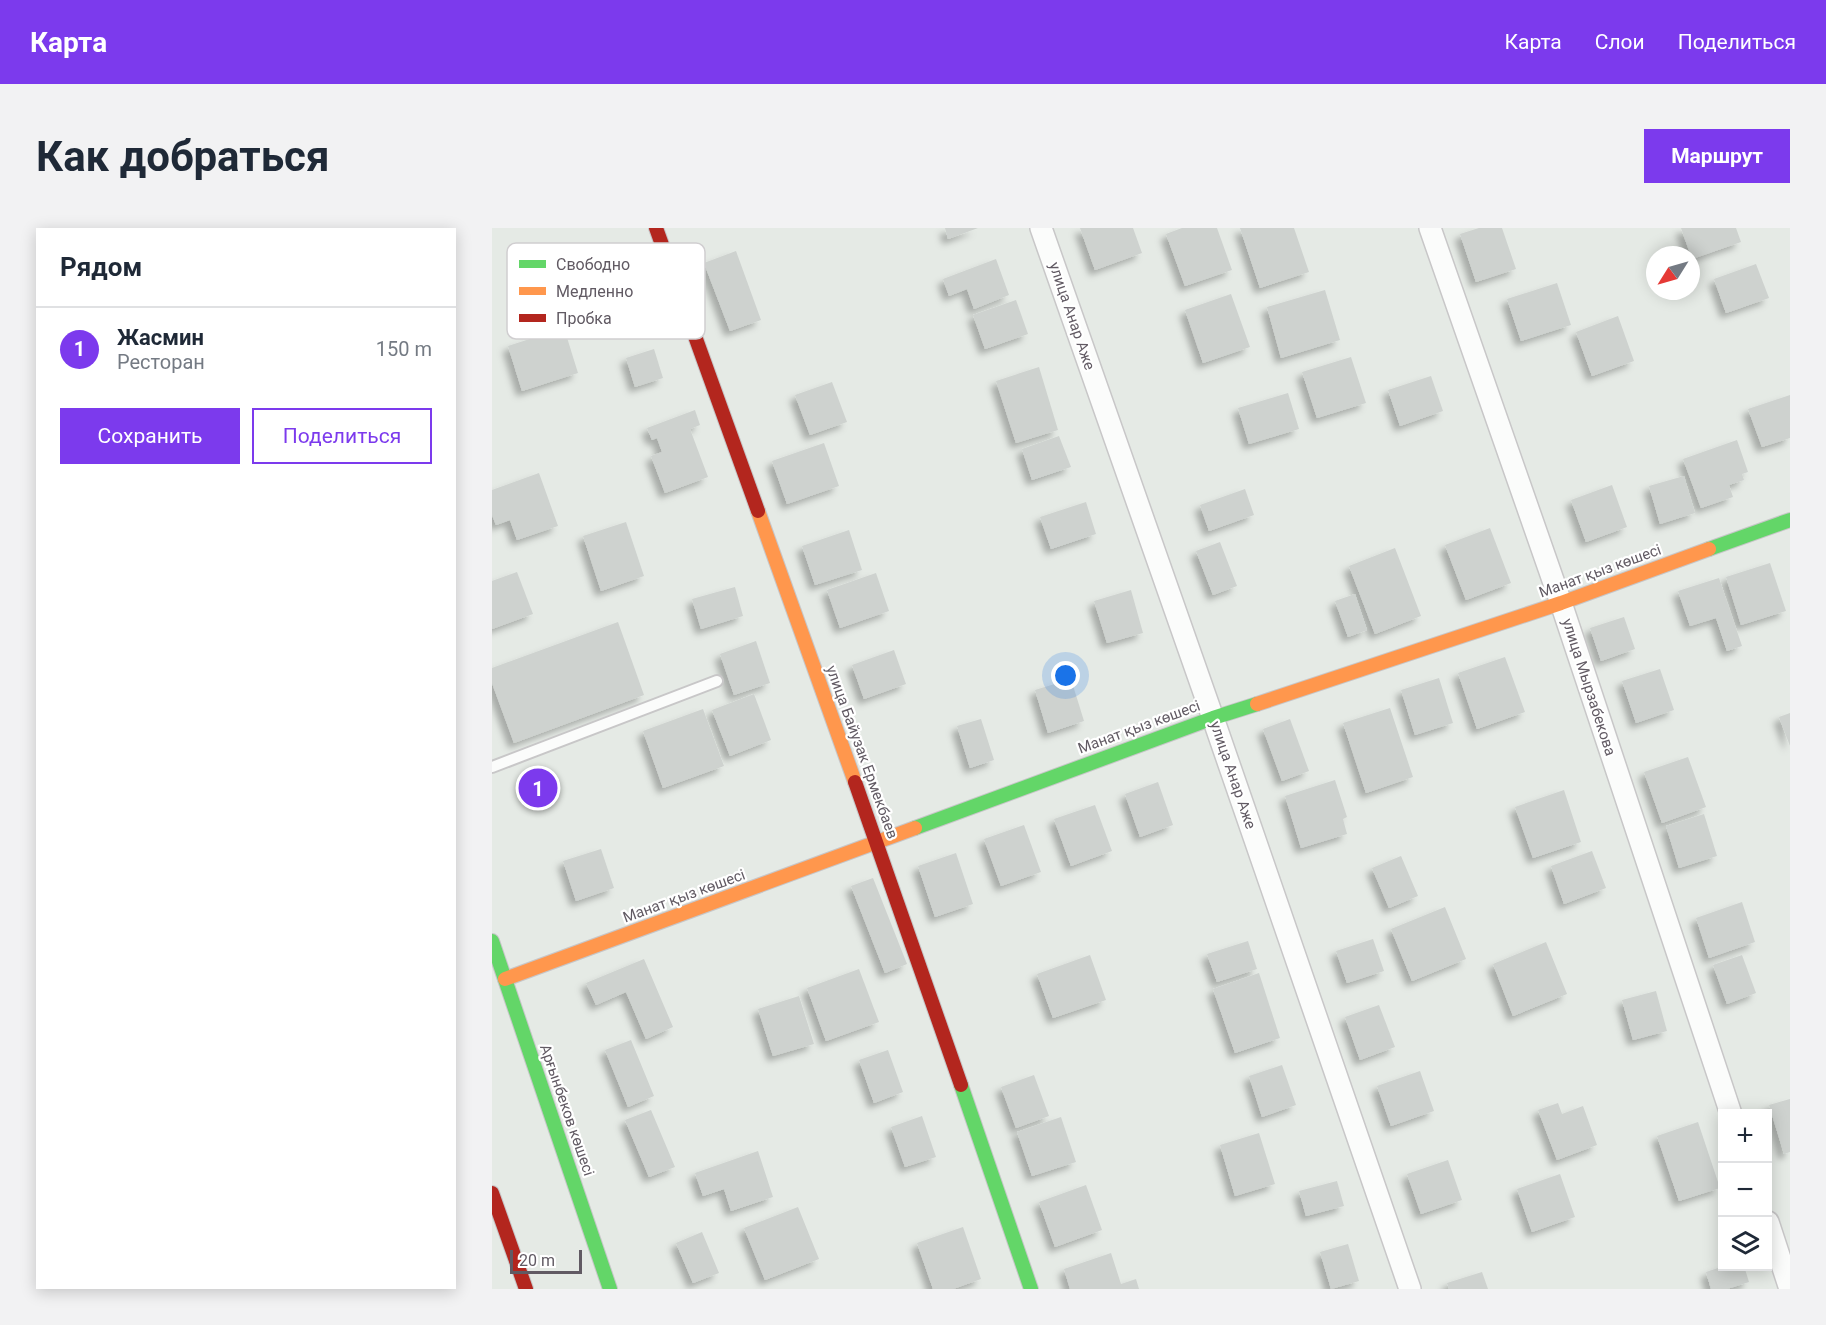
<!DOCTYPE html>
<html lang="ru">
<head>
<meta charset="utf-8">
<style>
	:root { --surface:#fff; --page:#f2f2f3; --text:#1f2937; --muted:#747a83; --line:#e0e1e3; --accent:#7c3aed }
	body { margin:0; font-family:Roboto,sans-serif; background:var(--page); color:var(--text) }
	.controls { position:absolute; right:18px; bottom:18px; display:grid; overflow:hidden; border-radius:0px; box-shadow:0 3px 15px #0003 }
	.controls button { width:54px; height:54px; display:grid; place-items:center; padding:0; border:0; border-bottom:2px solid var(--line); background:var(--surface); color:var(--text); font:30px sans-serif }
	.compass { position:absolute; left:1154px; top:18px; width:54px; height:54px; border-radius:50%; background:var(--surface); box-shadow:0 3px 15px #0003; rotate:233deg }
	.scale { position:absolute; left:18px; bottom:15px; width:72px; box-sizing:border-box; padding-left:6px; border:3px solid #615a63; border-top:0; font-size:16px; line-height:21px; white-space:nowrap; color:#615a63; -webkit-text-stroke:4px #fff; paint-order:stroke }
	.you { position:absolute; left:574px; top:448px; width:21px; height:21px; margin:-15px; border:4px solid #fff; border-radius:50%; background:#1a73e8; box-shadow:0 0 0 9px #1a73e833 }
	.badge { display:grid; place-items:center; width:39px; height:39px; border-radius:50%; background:var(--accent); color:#fff; font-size:20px; font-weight:700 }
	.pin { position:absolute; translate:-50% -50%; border:3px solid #fff; box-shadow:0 2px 6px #0006 }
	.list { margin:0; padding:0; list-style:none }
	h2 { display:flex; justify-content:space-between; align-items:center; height:78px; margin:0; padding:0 24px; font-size:26px }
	h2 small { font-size:20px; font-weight:400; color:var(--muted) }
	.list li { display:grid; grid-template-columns:39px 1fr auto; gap:18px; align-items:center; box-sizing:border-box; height:84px; padding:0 24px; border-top:2px solid var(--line) }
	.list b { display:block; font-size:22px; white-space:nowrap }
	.list p { margin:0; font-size:20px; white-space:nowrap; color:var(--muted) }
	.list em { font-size:20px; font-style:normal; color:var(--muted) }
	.actions { display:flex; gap:12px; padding:18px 24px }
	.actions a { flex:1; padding:14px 0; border:2px solid var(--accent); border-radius:0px; text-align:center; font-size:21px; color:var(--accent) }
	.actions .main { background:var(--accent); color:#fff }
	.icon { flex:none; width:33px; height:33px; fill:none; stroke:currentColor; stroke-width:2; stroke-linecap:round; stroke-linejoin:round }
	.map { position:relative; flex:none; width:1298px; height:1061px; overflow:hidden; border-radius:0px }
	header { display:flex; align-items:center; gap:36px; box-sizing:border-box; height:84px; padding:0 30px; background:var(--accent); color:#fff }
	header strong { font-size:28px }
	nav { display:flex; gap:33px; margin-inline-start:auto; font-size:21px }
	.intro { display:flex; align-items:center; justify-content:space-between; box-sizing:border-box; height:144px; padding:0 36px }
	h1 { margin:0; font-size:42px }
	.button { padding:15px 27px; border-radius:0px; background:var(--accent); color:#fff; font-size:21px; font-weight:700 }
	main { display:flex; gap:36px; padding:0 36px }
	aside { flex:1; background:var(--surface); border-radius:0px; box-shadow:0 3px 15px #0003 }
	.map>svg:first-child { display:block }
	.building { fill:#ced2cf; filter:url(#shadow) }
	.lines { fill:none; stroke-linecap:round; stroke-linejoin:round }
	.lane-casing { stroke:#c8c7c8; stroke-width:14 }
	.street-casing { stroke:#c8c7c8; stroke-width:24 }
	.fast-casing { stroke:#c7c6c8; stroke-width:16 }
	.slow-casing { stroke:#c7c6c8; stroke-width:16 }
	.jam-casing { stroke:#c7c6c8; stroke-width:16 }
	.lane { stroke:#fbfcfb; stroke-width:10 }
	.street { stroke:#fbfcfb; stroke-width:21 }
	.fast { stroke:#63d668; stroke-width:14 }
	.slow { stroke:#ff974d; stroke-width:14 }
	.jam { stroke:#b3261e; stroke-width:14 }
	.labels { text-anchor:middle; stroke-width:4.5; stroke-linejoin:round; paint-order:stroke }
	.street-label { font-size:15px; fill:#615a63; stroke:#fff }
	.key { fill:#fff; stroke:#d0ced0; stroke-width:1.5 }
	.key-label { font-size:16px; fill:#615a63 }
</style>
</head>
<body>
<header>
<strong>Карта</strong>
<nav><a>Карта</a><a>Слои</a><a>Поделиться</a></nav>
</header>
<div class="intro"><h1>Как добраться</h1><a class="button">Маршрут</a></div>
<main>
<aside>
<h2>Рядом<small></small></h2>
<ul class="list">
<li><span class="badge">1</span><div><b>Жасмин</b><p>Ресторан</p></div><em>150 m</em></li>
</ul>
<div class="actions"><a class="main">Сохранить</a><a>Поделиться</a></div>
</aside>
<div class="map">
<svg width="1298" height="1061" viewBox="0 0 1298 1061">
	<defs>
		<filter id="shadow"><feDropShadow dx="-5.5" dy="5.5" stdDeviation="3" flood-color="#0004"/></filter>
	</defs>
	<rect width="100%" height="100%" fill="#e5eae5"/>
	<g class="building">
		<polygon points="453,0 486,0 456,11"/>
		<polygon points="588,0 641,0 650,25 603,42"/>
		<polygon points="690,0 725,0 740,42 693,58 674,6"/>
		<polygon points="748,0 802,0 817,44 768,60"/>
		<polygon points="987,0 1010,0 1024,41 984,54 968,6"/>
		<polygon points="1189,0 1244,0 1249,14 1200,31"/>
		<polygon points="244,23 269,92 238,103 212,35"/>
		<polygon points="504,31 517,67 482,81 475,61 457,68 451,51"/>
		<polygon points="1264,36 1277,70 1234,85 1222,51"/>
		<polygon points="1065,55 1079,97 1029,113 1015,71"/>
		<polygon points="833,62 848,112 789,130 775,79"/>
		<polygon points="739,66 758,119 711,135 693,82"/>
		<polygon points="524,72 536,106 493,121 481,87"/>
		<polygon points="1126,88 1142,133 1100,148 1084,104"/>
		<polygon points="72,100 86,145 30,163 16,118"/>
		<polygon points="162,121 171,150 143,159 134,130"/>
		<polygon points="859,129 874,175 825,190 810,144"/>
		<polygon points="547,139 566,202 524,215 504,153"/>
		<polygon points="939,148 951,183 908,198 896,162"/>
		<polygon points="340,154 355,194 318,207 303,167"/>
		<polygon points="796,165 807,201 757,216 746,180"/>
		<polygon points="1298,167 1298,210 1270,219 1256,181"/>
		<polygon points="203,182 208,197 198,201 216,249 173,265 159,228 170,224 165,210 160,212 155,200"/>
		<polygon points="567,208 579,239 540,252 530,221"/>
		<polygon points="1245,212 1256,244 1250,246 1252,252 1237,257 1241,269 1209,280 1191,231"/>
		<polygon points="332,215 347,258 295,276 280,233"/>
		<polygon points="47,245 66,298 25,312 18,292 4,297 0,287 0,262"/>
		<polygon points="1192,248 1203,285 1168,296 1157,258"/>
		<polygon points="1120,257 1135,299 1094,314 1079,272"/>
		<polygon points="753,261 762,287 717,303 708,277"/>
		<polygon points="594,274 604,306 559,321 548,289"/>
		<polygon points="134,294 152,348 109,363 91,308"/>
		<polygon points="998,300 1019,355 974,372 953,317"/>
		<polygon points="357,302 370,342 323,357 310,318"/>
		<polygon points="728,314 745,358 721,367 704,323"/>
		<polygon points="903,320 929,388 883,406 857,338"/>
		<polygon points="1278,335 1294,383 1249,397 1234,349"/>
		<polygon points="25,344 41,386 0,401 0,353"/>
		<polygon points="384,345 397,383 348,400 335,362"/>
		<polygon points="1227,350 1250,418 1235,423 1224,390 1198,398 1186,363"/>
		<polygon points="243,359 251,388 209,401 200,371"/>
		<polygon points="639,362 651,405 615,415 602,373"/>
		<polygon points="863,366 875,402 856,409 843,373"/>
		<polygon points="1132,389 1143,421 1109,433 1098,400"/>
		<polygon points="126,394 152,467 22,515 0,455 0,440"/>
		<polygon points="264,413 278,455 242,467 228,426"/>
		<polygon points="402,422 414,456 372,471 360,437"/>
		<polygon points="1013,429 1033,484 985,501 966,445"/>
		<polygon points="1168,441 1182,482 1144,495 1130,453"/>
		<polygon points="947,450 961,495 923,507 909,462"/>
		<polygon points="579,451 592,493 556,505 543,462"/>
		<polygon points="262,466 279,512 238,528 220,482"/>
		<polygon points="898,480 921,549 874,565 851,495"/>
		<polygon points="211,481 232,538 171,560 151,503"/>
		<polygon points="1298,485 1298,518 1287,489"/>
		<polygon points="489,491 502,532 478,540 465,498"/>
		<polygon points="798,491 817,543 790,553 771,501"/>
		<polygon points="1196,529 1214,579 1170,595 1152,544"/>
		<polygon points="843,552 855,589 851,591 855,606 809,620 793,568"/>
		<polygon points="666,554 681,597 648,609 633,566"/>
		<polygon points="1072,562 1089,614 1041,630 1023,579"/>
		<polygon points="603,577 620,623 579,638 562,591"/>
		<polygon points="1212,586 1225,628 1187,640 1174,598"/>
		<polygon points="532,597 549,644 509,658 492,611"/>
		<polygon points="109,621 122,660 84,673 71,633"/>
		<polygon points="1100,623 1114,660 1072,676 1059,638"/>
		<polygon points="464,625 481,676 443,689 426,638"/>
		<polygon points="909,628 926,668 897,680 880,640"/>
		<polygon points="381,650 415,736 393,745 359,658"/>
		<polygon points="1250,674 1263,714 1217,730 1204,690"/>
		<polygon points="953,679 974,731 920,753 899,701"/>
		<polygon points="881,711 892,743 855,755 844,723"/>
		<polygon points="756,713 765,741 725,754 715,726"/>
		<polygon points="1054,714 1075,766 1021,788 1001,736"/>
		<polygon points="598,727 614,772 561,790 545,746"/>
		<polygon points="1250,727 1264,765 1235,776 1221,737"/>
		<polygon points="152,731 181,799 154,811 134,764 104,777 94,755"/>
		<polygon points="367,741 387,794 334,813 315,760"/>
		<polygon points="767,745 788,810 743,825 721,761"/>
		<polygon points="1164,763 1175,803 1141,812 1130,772"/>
		<polygon points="307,768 322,816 281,828 266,781"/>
		<polygon points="887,777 903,819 868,832 853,789"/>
		<polygon points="139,812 162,868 136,879 113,822"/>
		<polygon points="396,822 411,864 382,875 367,832"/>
		<polygon points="790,837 804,877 770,889 757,848"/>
		<polygon points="928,843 942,883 899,898 885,858"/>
		<polygon points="542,847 557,888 524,900 509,859"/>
		<polygon points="1298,871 1298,924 1292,926 1277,877"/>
		<polygon points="1066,875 1070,886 1091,878 1105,917 1065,932 1046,882"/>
		<polygon points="159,882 183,939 157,949 133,892"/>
		<polygon points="430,888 444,929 413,939 399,899"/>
		<polygon points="569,889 584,934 540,948 525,904"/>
		<polygon points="1206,894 1228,960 1187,973 1165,908"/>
		<polygon points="767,905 783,956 743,968 728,917"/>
		<polygon points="266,923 281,969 239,983 232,961 211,968 203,945"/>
		<polygon points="956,932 970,972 929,986 915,946"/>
		<polygon points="1068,946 1083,989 1040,1004 1025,961"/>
		<polygon points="845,953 852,978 814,988 807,963"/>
		<polygon points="594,957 610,1002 563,1019 547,974"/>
		<polygon points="306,979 327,1031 273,1052 252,1000"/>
		<polygon points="471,999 489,1051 461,1061 441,1061 425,1015"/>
		<polygon points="210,1004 227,1045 201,1055 184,1015"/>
		<polygon points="856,1016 867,1053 839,1061 828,1024"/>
		<polygon points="619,1025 629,1056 644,1051 647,1061 578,1061 572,1041"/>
		<polygon points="1232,1038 1252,1038 1257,1054 1235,1061 1219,1061 1214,1044"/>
		<polygon points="990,1044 996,1061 957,1061 955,1055"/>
	</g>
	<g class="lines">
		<defs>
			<polyline id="lane" points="0,539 225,453"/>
			<g id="street">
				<polyline points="549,0 721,490 918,1061"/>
				<polyline points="938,0 1069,375 1239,886"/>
				<polyline points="1276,994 1298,1061"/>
			</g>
			<g id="fast">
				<polyline points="1217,321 1298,292"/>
				<polyline points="423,600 721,490 765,476"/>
				<polyline points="0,713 118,1061"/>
				<polyline points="469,857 539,1061"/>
			</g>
			<g id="slow">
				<polyline points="266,283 363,554"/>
				<polyline points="765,476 1069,375 1217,321"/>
				<polyline points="13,751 423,600"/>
			</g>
			<g id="jam">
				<polyline points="164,0 266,283"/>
				<polyline points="363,554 469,857"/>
				<polyline points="0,965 34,1061"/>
			</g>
		</defs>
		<use href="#lane" class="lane-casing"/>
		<use href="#street" class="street-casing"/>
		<use href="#fast" class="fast-casing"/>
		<use href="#slow" class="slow-casing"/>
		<use href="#jam" class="jam-casing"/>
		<use href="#lane" class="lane"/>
		<use href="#street" class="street"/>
		<use href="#fast" class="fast"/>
		<use href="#slow" class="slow"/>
		<use href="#jam" class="jam"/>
	</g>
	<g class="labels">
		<g class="street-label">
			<text transform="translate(580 88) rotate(71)" y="5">улица Анар Аже</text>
			<text transform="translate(1108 343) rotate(-20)" y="5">Манат қыз көшесі</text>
			<text transform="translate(1097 459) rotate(72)" y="5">улица Мырзабекова</text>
			<text transform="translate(647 499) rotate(-20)" y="5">Манат қыз көшесі</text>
			<text transform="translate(370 524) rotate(70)" y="5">улица Байузак Ермекбаев</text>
			<text transform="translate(741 547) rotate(71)" y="5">улица Анар Аже</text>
			<text transform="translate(192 668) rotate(-20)" y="5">Манат қыз көшесі</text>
			<text transform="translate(75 882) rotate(71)" y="5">Арғынбеков көшесі</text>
		</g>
	</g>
	<rect x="15" y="15" width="198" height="96" rx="9" class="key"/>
	<rect x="27" y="32" width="27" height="8" fill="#63d668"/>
	<rect x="27" y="59" width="27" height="8" fill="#ff974d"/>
	<rect x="27" y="86" width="27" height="8" fill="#b3261e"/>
	<g class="key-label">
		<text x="64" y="42">Свободно</text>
		<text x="64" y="69">Медленно</text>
		<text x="64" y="96">Пробка</text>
	</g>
</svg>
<div class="controls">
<button>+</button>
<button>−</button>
<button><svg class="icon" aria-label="layers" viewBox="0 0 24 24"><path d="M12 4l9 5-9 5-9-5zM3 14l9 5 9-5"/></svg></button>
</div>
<svg class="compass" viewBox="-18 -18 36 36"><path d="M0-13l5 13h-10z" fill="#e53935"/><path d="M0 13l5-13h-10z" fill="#747a83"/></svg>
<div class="scale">20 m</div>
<div class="you"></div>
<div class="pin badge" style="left:46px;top:560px">1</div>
</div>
</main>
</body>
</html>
